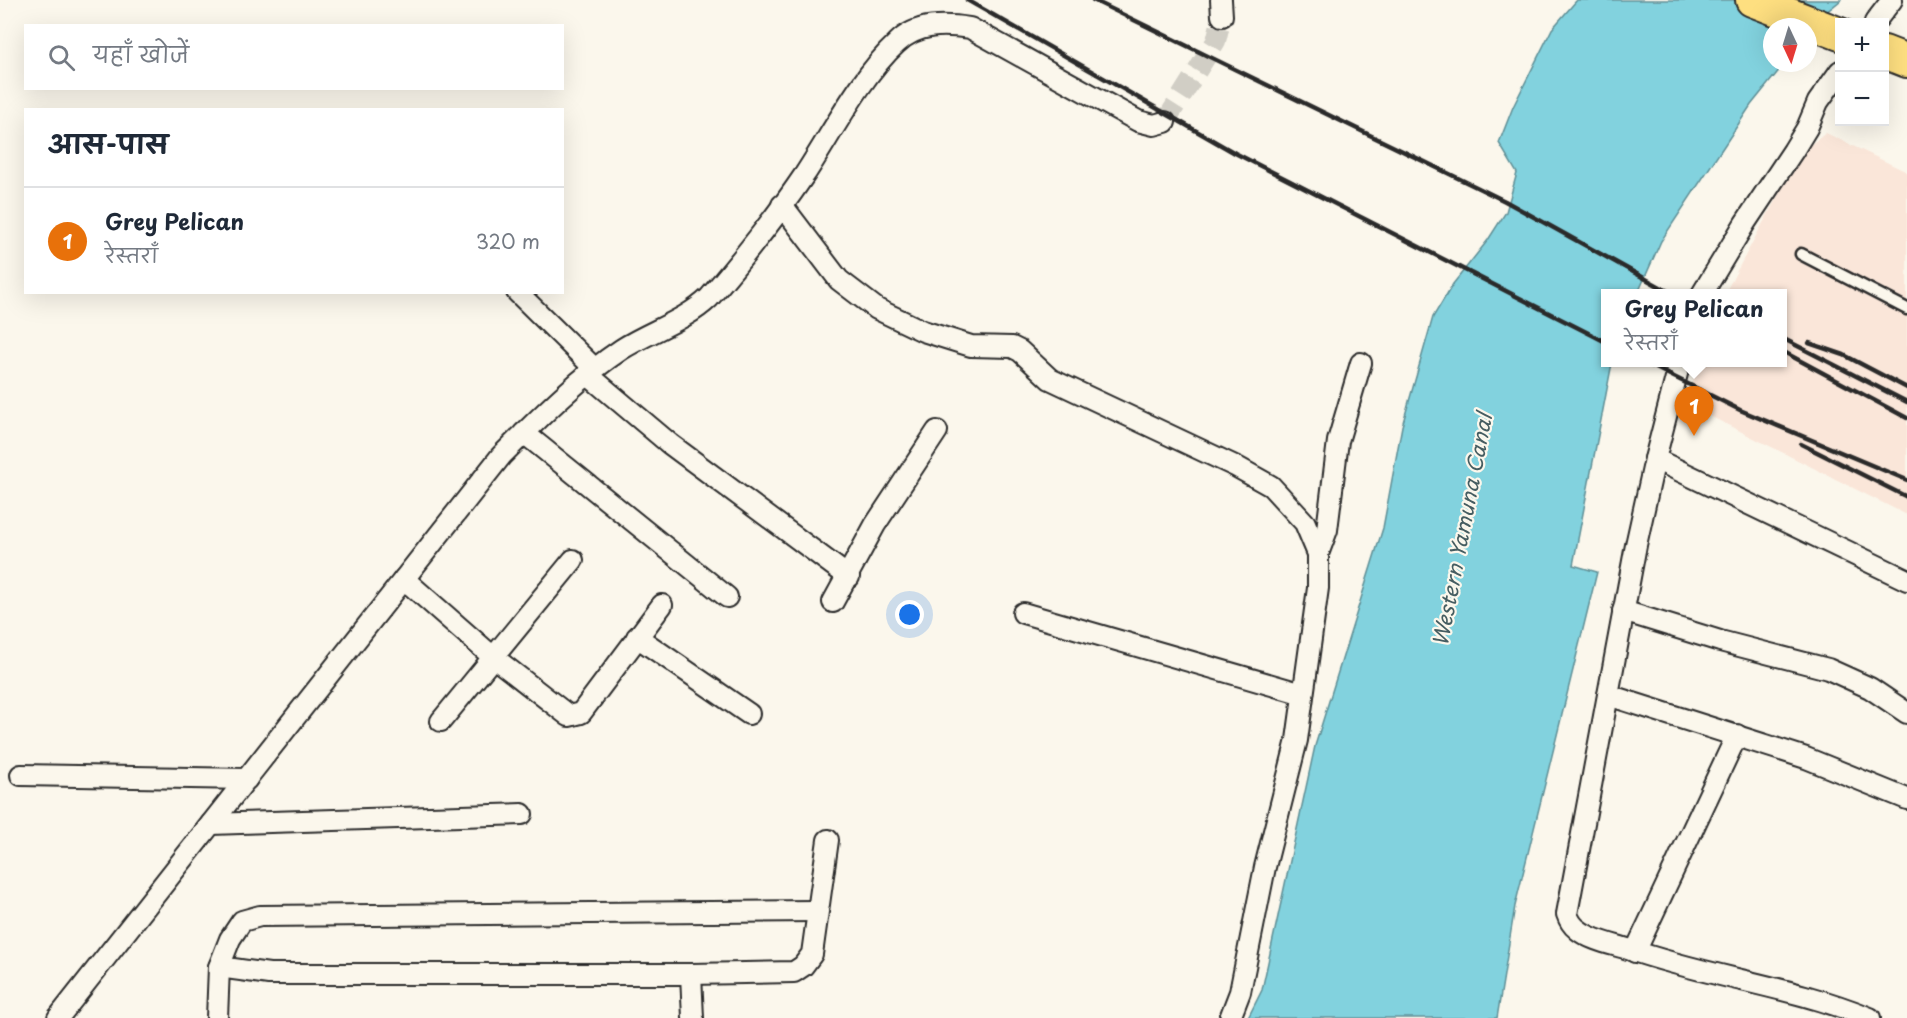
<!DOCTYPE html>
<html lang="hi">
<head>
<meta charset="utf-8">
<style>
	:root { --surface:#fff; --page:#f2f2f3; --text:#1f2937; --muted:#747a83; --line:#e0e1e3; --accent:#c8321e }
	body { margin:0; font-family:"Playpen Sans","Playpen Sans Deva",sans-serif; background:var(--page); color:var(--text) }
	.controls { position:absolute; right:18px; top:18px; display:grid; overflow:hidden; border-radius:0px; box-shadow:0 6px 24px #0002 }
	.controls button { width:54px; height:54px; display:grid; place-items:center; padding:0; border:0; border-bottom:2px solid var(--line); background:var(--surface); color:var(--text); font:30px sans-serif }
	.compass { position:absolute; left:1763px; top:18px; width:54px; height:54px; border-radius:50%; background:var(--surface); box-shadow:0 6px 24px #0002; rotate:176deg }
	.you { position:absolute; left:910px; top:615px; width:21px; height:21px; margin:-15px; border:4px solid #fff; border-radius:50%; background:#1a73e8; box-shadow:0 0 0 9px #1a73e833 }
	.badge { display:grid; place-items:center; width:39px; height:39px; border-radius:50%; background:var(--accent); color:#fff; font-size:20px; font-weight:700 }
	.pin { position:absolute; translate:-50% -50px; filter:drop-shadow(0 2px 3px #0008) }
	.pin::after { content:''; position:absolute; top:32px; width:21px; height:18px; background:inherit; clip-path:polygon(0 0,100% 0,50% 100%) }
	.popup { position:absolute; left:1601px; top:289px; width:186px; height:78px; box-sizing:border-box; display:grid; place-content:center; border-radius:0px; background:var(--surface); filter:drop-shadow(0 2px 4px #0005); font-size:20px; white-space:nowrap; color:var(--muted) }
	.popup b { font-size:22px; color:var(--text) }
	.popup::after { content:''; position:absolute; left:50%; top:100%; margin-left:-12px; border:12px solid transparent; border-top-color:var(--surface) }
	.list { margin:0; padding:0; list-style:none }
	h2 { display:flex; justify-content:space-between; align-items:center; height:78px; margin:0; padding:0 24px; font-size:26px }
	h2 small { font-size:20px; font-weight:400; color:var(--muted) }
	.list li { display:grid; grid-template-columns:39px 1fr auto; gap:18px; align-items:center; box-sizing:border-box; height:108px; padding:0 24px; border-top:2px solid var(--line) }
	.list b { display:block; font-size:22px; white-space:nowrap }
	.list p { margin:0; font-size:20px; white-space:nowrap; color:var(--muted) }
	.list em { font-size:20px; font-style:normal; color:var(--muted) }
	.icon { flex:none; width:33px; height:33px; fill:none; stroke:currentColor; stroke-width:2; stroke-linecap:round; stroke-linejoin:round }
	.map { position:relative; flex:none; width:1907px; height:1018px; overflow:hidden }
	.search { position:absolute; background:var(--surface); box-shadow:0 6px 24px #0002; left:24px; top:24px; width:540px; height:66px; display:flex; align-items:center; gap:15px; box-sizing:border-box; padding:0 21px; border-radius:0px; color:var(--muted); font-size:22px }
	.panel { position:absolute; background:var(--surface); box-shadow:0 6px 24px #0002; left:24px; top:108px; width:540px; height:186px; border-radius:0px }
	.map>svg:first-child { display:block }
	.built { fill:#fae6d9 }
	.water { fill:#82d2de; stroke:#5f8f96; stroke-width:1.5 }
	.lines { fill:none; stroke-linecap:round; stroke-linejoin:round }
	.minor-tunnel { stroke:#d1cec5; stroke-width:20; stroke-dasharray:20 10; stroke-linecap:butt }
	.service-casing { stroke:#2b2b2b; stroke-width:15 }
	.minor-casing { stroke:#2b2b2b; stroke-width:24 }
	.primary-casing { stroke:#2b2b2b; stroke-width:36 }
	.service { stroke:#fbf7ec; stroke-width:10 }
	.minor { stroke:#fbf7ec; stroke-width:20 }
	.primary { stroke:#fedf80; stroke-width:32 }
	.rail { stroke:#2b2b2b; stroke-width:4.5 }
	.labels { text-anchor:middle; stroke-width:4.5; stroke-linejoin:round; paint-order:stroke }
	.water-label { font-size:21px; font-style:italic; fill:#455d61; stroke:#fbf7ec }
</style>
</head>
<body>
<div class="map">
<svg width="1907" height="1018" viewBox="0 0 1907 1018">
	<rect width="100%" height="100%" fill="#fbf7ec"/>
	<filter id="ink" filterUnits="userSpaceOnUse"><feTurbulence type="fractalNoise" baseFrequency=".0167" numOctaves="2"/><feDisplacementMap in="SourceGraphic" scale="12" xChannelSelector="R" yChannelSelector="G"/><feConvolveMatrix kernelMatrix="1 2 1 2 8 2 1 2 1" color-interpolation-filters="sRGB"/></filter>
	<g filter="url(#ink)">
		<polygon class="built" points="1826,133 1907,172 1907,515 1688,405 1697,363 1782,362 1782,294 1725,293 1802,151"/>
		<polygon class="water" points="1577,0 1841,0 1808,27 1772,27 1772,63 1785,63 1751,105 1661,241 1638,293 1606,294 1606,362 1612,363 1573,565 1597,572 1515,906 1497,1018 1248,1018 1262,990 1315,746 1383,528 1402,426 1433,317 1453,284 1488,240 1506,212 1517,173 1499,143 1513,107 1552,29"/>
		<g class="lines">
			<polyline class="minor-tunnel" points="1165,122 1216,41 1222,16"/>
			<defs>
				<polyline id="service" points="1801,254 1907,309"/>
				<g id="minor">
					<polyline points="1221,0 1222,16"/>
					<polyline points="1875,22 1892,0"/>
					<polyline points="782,205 839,280 877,309 923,331 971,346 1012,347 1020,351 1050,379 1237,467 1271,486 1305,523 1318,554 1318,588 1297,740 1265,867 1240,992 1230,1018"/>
					<polyline points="517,292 594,368"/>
					<polyline points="1702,294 1745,223 1793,151 1807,128 1818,102 1840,71"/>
					<path d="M1680 362 1655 459 1636 545 1567 914C1569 920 1572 925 1577 929 1590 940 1612 944 1628 949 1707 977 1793 986 1870 1018"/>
					<polyline points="587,374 670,444 849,577"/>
					<polyline points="524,433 727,597"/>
					<polyline points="1655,459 1907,580"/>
					<polyline points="1318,554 1327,530 1338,441 1361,363"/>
					<polyline points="404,579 493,657 569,716 581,713 662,605"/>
					<polyline points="833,602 875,525 937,431"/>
					<polyline points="1623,611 1720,641 1828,669 1870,688 1907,713"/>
					<polyline points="1023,613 1303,694"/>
					<polyline points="637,637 749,714"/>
					<polyline points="1608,695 1806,758 1907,799"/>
					<polyline points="441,721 573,560"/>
					<polyline points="21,775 247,779"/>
					<polyline points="211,824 522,814"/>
					<polyline points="1635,952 1737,735"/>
					<polyline points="219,967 269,974 691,974 794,972 803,966 812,954 828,840"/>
					<polyline points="691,974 693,1018"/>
					<path d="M58 1018 501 456C539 418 577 379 622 349 650 331 685 321 709 298 743 258 776 217 805 174 832 133 861 76 897 43 917 23 945 24 970 28L1138 121 1154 125 1165 122"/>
					<polyline points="217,1018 219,967 230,939 242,921 260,916 817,911"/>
				</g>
				<g id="primary">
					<polyline points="1752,0 1840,34"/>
					<polyline points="1884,52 1907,61"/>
				</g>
			</defs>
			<use href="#service" class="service-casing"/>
			<use href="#minor" class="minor-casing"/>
			<use href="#primary" class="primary-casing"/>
			<use href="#service" class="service"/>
			<use href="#minor" class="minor"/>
			<use href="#primary" class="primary"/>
			<g class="rail">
				<polyline points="967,0 1235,153 1606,342"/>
				<polyline points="1093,0 1505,201 1673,294"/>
				<polyline points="1782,338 1907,402"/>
				<polyline points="1809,343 1844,355 1907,388"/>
				<polyline points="1782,351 1907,418"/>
				<polyline points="1644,362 1740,410 1907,480"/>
				<polyline points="1801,444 1907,497"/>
			</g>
		</g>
	</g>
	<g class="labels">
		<g class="water-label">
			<text transform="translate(1463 530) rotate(-79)" y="7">Western Yamuna Canal</text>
		</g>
	</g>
</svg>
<div class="controls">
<button>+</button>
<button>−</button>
</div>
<svg class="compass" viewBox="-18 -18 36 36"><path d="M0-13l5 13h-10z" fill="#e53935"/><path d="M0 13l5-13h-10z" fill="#747a83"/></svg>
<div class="you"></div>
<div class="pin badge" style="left:1694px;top:436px;background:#e8710a">1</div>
<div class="popup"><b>Grey Pelican</b>रेस्तराँ</div>
<div class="search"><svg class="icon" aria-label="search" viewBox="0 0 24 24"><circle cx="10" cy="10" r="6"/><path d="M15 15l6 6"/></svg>यहाँ खोजें</div>
<section class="panel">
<h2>आस-पास<small></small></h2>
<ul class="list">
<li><span class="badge" style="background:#e8710a">1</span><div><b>Grey Pelican</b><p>रेस्तराँ</p></div><em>320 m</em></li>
</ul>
</section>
</div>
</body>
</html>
